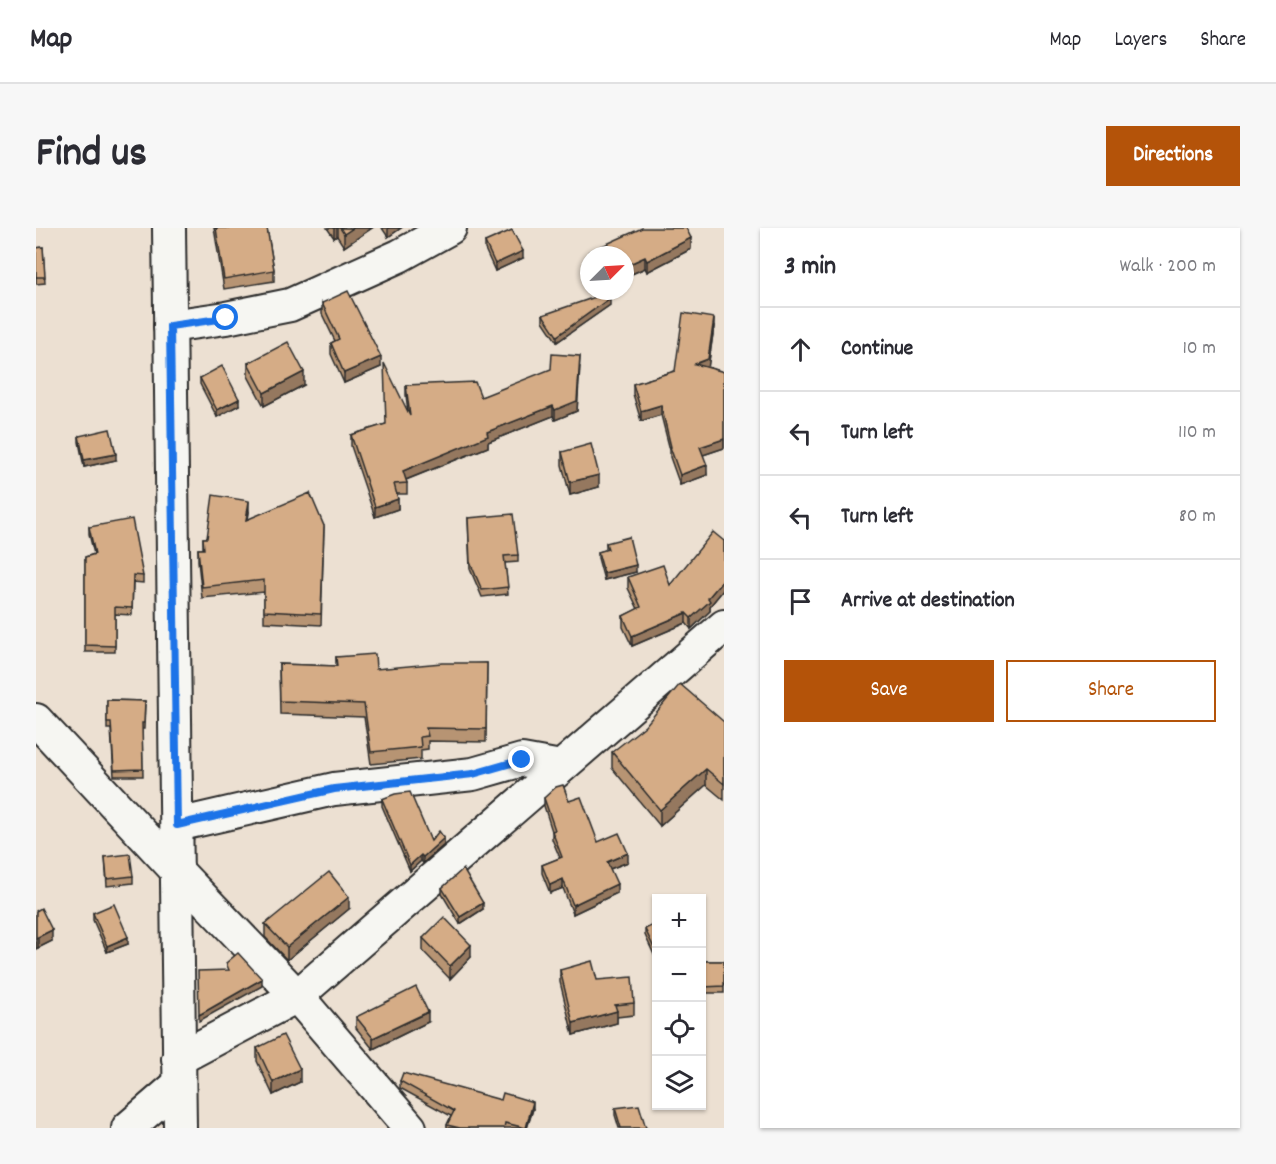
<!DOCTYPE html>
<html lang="en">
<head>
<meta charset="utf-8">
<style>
	:root { --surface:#fff; --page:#f7f7f7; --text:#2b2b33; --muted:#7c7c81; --line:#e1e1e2; --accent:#b45309 }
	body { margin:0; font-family:Dekko,sans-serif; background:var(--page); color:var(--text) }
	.controls { position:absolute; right:18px; bottom:18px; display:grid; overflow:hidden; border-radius:0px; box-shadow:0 2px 4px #0004 }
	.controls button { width:54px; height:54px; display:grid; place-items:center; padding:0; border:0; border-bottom:2px solid var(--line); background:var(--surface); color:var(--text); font:30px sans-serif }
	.compass { position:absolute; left:544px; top:18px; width:54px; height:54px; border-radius:50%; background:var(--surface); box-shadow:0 2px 4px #0004; rotate:66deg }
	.stop { position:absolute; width:18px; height:18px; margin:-14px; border:4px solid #1a73e8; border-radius:50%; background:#fff }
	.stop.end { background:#1a73e8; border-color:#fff; box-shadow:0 2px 6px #0008 }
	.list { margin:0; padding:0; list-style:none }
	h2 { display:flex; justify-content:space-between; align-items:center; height:78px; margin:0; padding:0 24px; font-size:26px }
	h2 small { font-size:20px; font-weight:400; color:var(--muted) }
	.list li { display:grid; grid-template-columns:39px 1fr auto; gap:18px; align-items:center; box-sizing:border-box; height:84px; padding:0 24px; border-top:2px solid var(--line) }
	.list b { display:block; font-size:22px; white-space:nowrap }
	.list em { font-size:20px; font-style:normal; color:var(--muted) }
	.actions { display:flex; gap:12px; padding:18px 24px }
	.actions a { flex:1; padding:14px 0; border:2px solid var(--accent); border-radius:0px; text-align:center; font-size:21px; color:var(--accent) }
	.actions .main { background:var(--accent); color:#fff }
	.icon { flex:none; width:33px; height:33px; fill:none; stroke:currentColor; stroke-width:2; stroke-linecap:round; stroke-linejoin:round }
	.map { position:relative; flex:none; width:688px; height:900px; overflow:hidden; border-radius:0px }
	header { display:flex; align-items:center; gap:36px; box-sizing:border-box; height:84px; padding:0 30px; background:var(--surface); border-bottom:2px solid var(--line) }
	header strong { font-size:28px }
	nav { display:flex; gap:33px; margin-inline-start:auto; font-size:21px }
	.intro { display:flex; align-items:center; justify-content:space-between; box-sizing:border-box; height:144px; padding:0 36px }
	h1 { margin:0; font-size:42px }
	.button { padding:15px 27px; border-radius:0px; background:var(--accent); color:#fff; font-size:21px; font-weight:700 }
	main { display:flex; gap:36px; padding:0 36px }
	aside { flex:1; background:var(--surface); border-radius:0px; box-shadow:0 2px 4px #0004 }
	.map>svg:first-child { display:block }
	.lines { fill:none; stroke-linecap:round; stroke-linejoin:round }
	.street-casing { stroke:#2b2b2b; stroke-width:36 }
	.street { stroke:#f6f6f2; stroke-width:32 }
	.wall { fill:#b79473; stroke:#2b2b2b; stroke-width:1.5 }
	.shaded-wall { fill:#95785e; stroke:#2b2b2b; stroke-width:1.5 }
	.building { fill:#d5ac86; stroke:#2b2b2b; stroke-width:1.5 }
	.route { stroke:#1a73e8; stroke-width:8 }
</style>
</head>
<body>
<header>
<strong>Map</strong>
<nav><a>Map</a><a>Layers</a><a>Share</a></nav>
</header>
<div class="intro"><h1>Find us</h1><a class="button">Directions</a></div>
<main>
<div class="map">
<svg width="688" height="900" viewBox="0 0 688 900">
	<rect width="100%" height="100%" fill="#ece0d2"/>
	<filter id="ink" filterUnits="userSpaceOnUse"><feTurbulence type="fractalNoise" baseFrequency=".0167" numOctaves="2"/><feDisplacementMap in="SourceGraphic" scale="12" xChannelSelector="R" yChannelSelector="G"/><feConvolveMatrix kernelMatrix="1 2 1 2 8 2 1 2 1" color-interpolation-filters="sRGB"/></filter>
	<g filter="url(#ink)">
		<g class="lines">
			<defs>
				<g id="street">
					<polyline points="133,0 144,900"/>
					<polyline points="134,98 190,90 254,77 363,28 414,0"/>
					<polyline points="0,492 140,642 261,768 688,398"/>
					<polyline points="141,597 298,561 437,546 486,532 525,539"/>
					<polyline points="142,831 261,768 374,900"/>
					<polyline points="92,900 143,856"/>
				</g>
			</defs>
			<use href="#street" class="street-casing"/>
			<use href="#street" class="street"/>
		</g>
		<g class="wall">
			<polygon points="178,0 231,0 238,42 238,53 188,61"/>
			<polygon points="291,0 336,0 308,19 301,8 298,10"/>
			<polygon points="346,0 365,0 352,9"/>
			<polygon points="449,14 487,30 459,43 449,21"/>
			<polygon points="7,19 9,55 0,56 0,20"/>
			<polygon points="655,21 611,44 609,40 589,49 589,27 553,27 553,24"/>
			<polygon points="286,75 345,139 308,155 295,126 295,115 299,113 286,86"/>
			<polygon points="574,77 521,114 507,93 507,87"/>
			<polygon points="678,99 672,139 688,144 688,220 667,227 671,247 644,257 634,229 634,222 625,187 605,193 597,166 597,156 639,143"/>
			<polygon points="212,135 268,157 228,178 212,148"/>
			<polygon points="544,139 541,183 519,192 517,188 452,214 452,219 370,252 371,255 371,266 361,266 362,281 339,289 315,218 315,207 350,196 372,184 370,167 370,157 445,169"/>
			<polygon points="164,150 203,177 181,189 164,156"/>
			<polygon points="43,208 80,232 48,239 43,214"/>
			<polygon points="526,224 563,259 534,267 526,237"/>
			<polygon points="213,284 212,292 288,298 285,397 228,394 228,364 166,370 162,333 162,321 167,321 167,310 171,310"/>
			<polygon points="432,290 482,327 482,334 469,335 472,366 446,369 434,341"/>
			<polygon points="53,299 107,348 107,355 97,354 96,387 79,386 79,424 49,424 49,329 58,326 53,306"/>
			<polygon points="688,313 688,361 674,378 674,383 655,401 650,395 596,418 587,399 587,388 602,381 592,360 592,349 634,357"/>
			<polygon points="570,315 600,344 568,352 562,330 562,324 570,322"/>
			<polygon points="300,429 340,441 451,435 450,514 392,513 392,521 385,522 385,531 335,536 328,489 244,486 243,436 300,438"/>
			<polygon points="71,472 109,473 108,501 106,501 107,548 78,548 75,501 71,501"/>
			<polygon points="688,494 688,572 670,557 624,598 576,540 576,524"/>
			<polygon points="508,570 533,573 562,614 592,634 574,641 581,665 537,686 527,660 514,665 506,645 506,637 524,630 516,611 516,603 508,578"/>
			<polygon points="346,571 395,613 408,617 387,635 385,633 374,643 346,578"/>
			<polygon points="69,629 97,648 97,655 71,658"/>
			<polygon points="406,660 447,681 424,696 406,666"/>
			<polygon points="313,681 251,732 229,709 229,696"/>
			<polygon points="0,683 16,713 0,721"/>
			<polygon points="57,685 92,716 71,724 57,692"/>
			<polygon points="621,695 620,731 609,707 609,701"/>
			<polygon points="387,710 435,729 414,751 387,723"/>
			<polygon points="666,733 688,733 688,765 667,765"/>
			<polygon points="524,742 561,752 598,775 598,787 581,789 581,795 537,807 524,754"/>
			<polygon points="320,789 392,794 337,821 320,800"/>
			<polygon points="221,820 264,854 237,867 221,833"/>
			<polygon points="364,853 497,881 491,900 411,900 411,897 415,888 364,860"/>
			<polygon points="579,880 610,900 583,900 579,887"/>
		</g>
		<g class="shaded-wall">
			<polygon points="298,0 301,0 301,8 298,10"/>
			<polygon points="317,0 336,0 308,19 308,6"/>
			<polygon points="352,0 365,0 352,9"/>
			<polygon points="655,10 655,21 611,44 611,33"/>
			<polygon points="487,23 487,30 459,43 459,36"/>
			<polygon points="609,29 609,40 589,49 589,38"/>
			<polygon points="574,70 574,77 521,114 521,108"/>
			<polygon points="678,90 678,99 672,141 659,136"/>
			<polygon points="544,128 541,183 519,192 519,182"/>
			<polygon points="345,129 345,139 308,155 308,145"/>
			<polygon points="268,144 268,157 228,178 228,165"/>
			<polygon points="203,171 203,177 181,189 181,182"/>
			<polygon points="625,177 625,187 605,193 605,183"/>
			<polygon points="517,178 517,188 452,214 452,219 367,253 367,243 451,204"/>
			<polygon points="688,211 688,220 664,228 664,219"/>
			<polygon points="80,226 80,232 48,239 48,232"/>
			<polygon points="671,237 671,247 644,257 644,247"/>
			<polygon points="563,247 563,259 534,267 534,254"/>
			<polygon points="362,271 362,281 339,289 339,279"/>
			<polygon points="213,273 213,284 210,304 210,292"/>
			<polygon points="600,337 600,344 568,352 568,345"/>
			<polygon points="688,351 688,361 674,378 674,383 655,401 655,390"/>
			<polygon points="650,385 650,395 596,418 596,408"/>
			<polygon points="670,541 670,557 624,598 624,582"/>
			<polygon points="408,610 408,617 387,635 387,629"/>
			<polygon points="592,625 592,634 571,642 571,634"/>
			<polygon points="385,627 385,633 374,643 374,637"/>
			<polygon points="527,651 527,660 514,665 514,657"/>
			<polygon points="581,656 581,665 537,686 537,677"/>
			<polygon points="313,669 313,681 251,732 251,719"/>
			<polygon points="447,675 447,681 424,696 424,689"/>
			<polygon points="16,702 16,713 2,720 2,709"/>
			<polygon points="92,709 92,716 71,724 71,718"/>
			<polygon points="435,717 435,729 414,751 414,738"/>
			<polygon points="226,751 226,758 163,793 163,787"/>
			<polygon points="581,783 581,795 537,807 537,795"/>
			<polygon points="392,784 392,794 337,821 337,810"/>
			<polygon points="264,841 264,854 237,867 237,854"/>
			<polygon points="497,874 497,881 491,900 490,900"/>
		</g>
		<g class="building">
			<polygon points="180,0 231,0 238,42 188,51"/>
			<polygon points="304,0 317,0 308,6"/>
			<polygon points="606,0 650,0 655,10 611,33 609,29 589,38 589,27 554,27 553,24"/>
			<polygon points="476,2 487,23 459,36 449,14"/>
			<polygon points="7,19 9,49 0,49 0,20"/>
			<polygon points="312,63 345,129 308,145 295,115 303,111 286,75"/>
			<polygon points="571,65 574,70 521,108 507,87"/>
			<polygon points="647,85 678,90 672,131 659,136 688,144 688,211 664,219 671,237 644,247 634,219 635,219 625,177 605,183 597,156 639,143"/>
			<polygon points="252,114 268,144 228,165 212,135"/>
			<polygon points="516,126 544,128 541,173 519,182 517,178 451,204 452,208 367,243 371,255 358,256 362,271 339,279 315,207 350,196 348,135 374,188 370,157 439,154 445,169 515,141"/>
			<polygon points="186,138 203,171 181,182 164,150"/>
			<polygon points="74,201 80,226 48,232 43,208"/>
			<polygon points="555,216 563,247 534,254 526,224"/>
			<polygon points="274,265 288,298 285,386 228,383 228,352 166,359 162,321 168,321 167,310 171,310 177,267 213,273 210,292"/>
			<polygon points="477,286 482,327 468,328 472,359 446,362 434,334 432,290"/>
			<polygon points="96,291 107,348 97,347 96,380 79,379 79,418 49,417 49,329 59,326 53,299"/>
			<polygon points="677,304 688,313 688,351 672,370 674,373 655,390 650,385 596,408 587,388 605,379 592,349 627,337 634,357"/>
			<polygon points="593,309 600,337 568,345 562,324 572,321 570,315"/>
			<polygon points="339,426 340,441 406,435 451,435 450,501 390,500 392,508 384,509 385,519 335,524 328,476 244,473 243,436 301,438 300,429"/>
			<polygon points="644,456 688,494 688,556 670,541 624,582 576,524 609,498"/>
			<polygon points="71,472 109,473 108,495 106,495 107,541 78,542 75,494 71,494"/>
			<polygon points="527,557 533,573 545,569 562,614 583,605 592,625 571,634 581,656 537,677 527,651 514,657 506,637 526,629 516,603 519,602 508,570 520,559"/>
			<polygon points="374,564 395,613 403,603 408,610 387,629 385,627 374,637 346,571 359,566"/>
			<polygon points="94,626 97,648 71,651 69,629"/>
			<polygon points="427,641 447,675 424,689 406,660"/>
			<polygon points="293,644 313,669 251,719 229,696"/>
			<polygon points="78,676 92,709 71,718 57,685"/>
			<polygon points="5,680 16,702 0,710 0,683"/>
			<polygon points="408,689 435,717 414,738 387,710"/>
			<polygon points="621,695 621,724 620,724 609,701"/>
			<polygon points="202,725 226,751 163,787 162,743 193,742 190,735"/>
			<polygon points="556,733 561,752 596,749 598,775 579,777 581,783 537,795 524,742"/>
			<polygon points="666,733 688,733 688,758 667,759"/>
			<polygon points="380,759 392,784 337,810 320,789"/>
			<polygon points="247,807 264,841 237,854 221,820"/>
			<polygon points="367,845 465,872 467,865 497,874 490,900 469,895 468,900 424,900 411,897 418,883 364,853"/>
			<polygon points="603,877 610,900 585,900 579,880"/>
		</g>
	</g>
	<g class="lines" filter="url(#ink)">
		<polyline class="route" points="190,90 134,98 141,597 298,561 437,546 486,532"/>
	</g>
</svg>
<div class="controls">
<button>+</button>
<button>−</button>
<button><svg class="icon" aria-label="locate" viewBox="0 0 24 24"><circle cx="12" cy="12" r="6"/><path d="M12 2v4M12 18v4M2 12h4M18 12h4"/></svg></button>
<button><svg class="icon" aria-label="layers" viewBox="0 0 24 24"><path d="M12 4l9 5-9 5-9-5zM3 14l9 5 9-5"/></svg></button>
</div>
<svg class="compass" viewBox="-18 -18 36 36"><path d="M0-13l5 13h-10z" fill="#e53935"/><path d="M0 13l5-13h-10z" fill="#7c7c81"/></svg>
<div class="stop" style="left:190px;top:90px"></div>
<div class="stop end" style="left:486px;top:532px"></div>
</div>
<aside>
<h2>3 min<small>Walk · 200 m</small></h2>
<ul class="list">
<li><svg class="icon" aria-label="ahead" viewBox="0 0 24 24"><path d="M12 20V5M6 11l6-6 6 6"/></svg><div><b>Continue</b></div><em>10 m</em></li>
<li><svg class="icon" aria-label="left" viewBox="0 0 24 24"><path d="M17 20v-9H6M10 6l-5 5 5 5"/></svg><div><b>Turn left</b></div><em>110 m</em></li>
<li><svg class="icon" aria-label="left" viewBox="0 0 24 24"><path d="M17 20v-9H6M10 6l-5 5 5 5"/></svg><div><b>Turn left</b></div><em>80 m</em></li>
<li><svg class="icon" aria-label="arrive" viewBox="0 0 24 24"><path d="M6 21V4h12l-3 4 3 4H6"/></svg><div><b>Arrive at destination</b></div></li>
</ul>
<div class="actions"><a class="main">Save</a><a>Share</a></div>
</aside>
</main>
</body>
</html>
